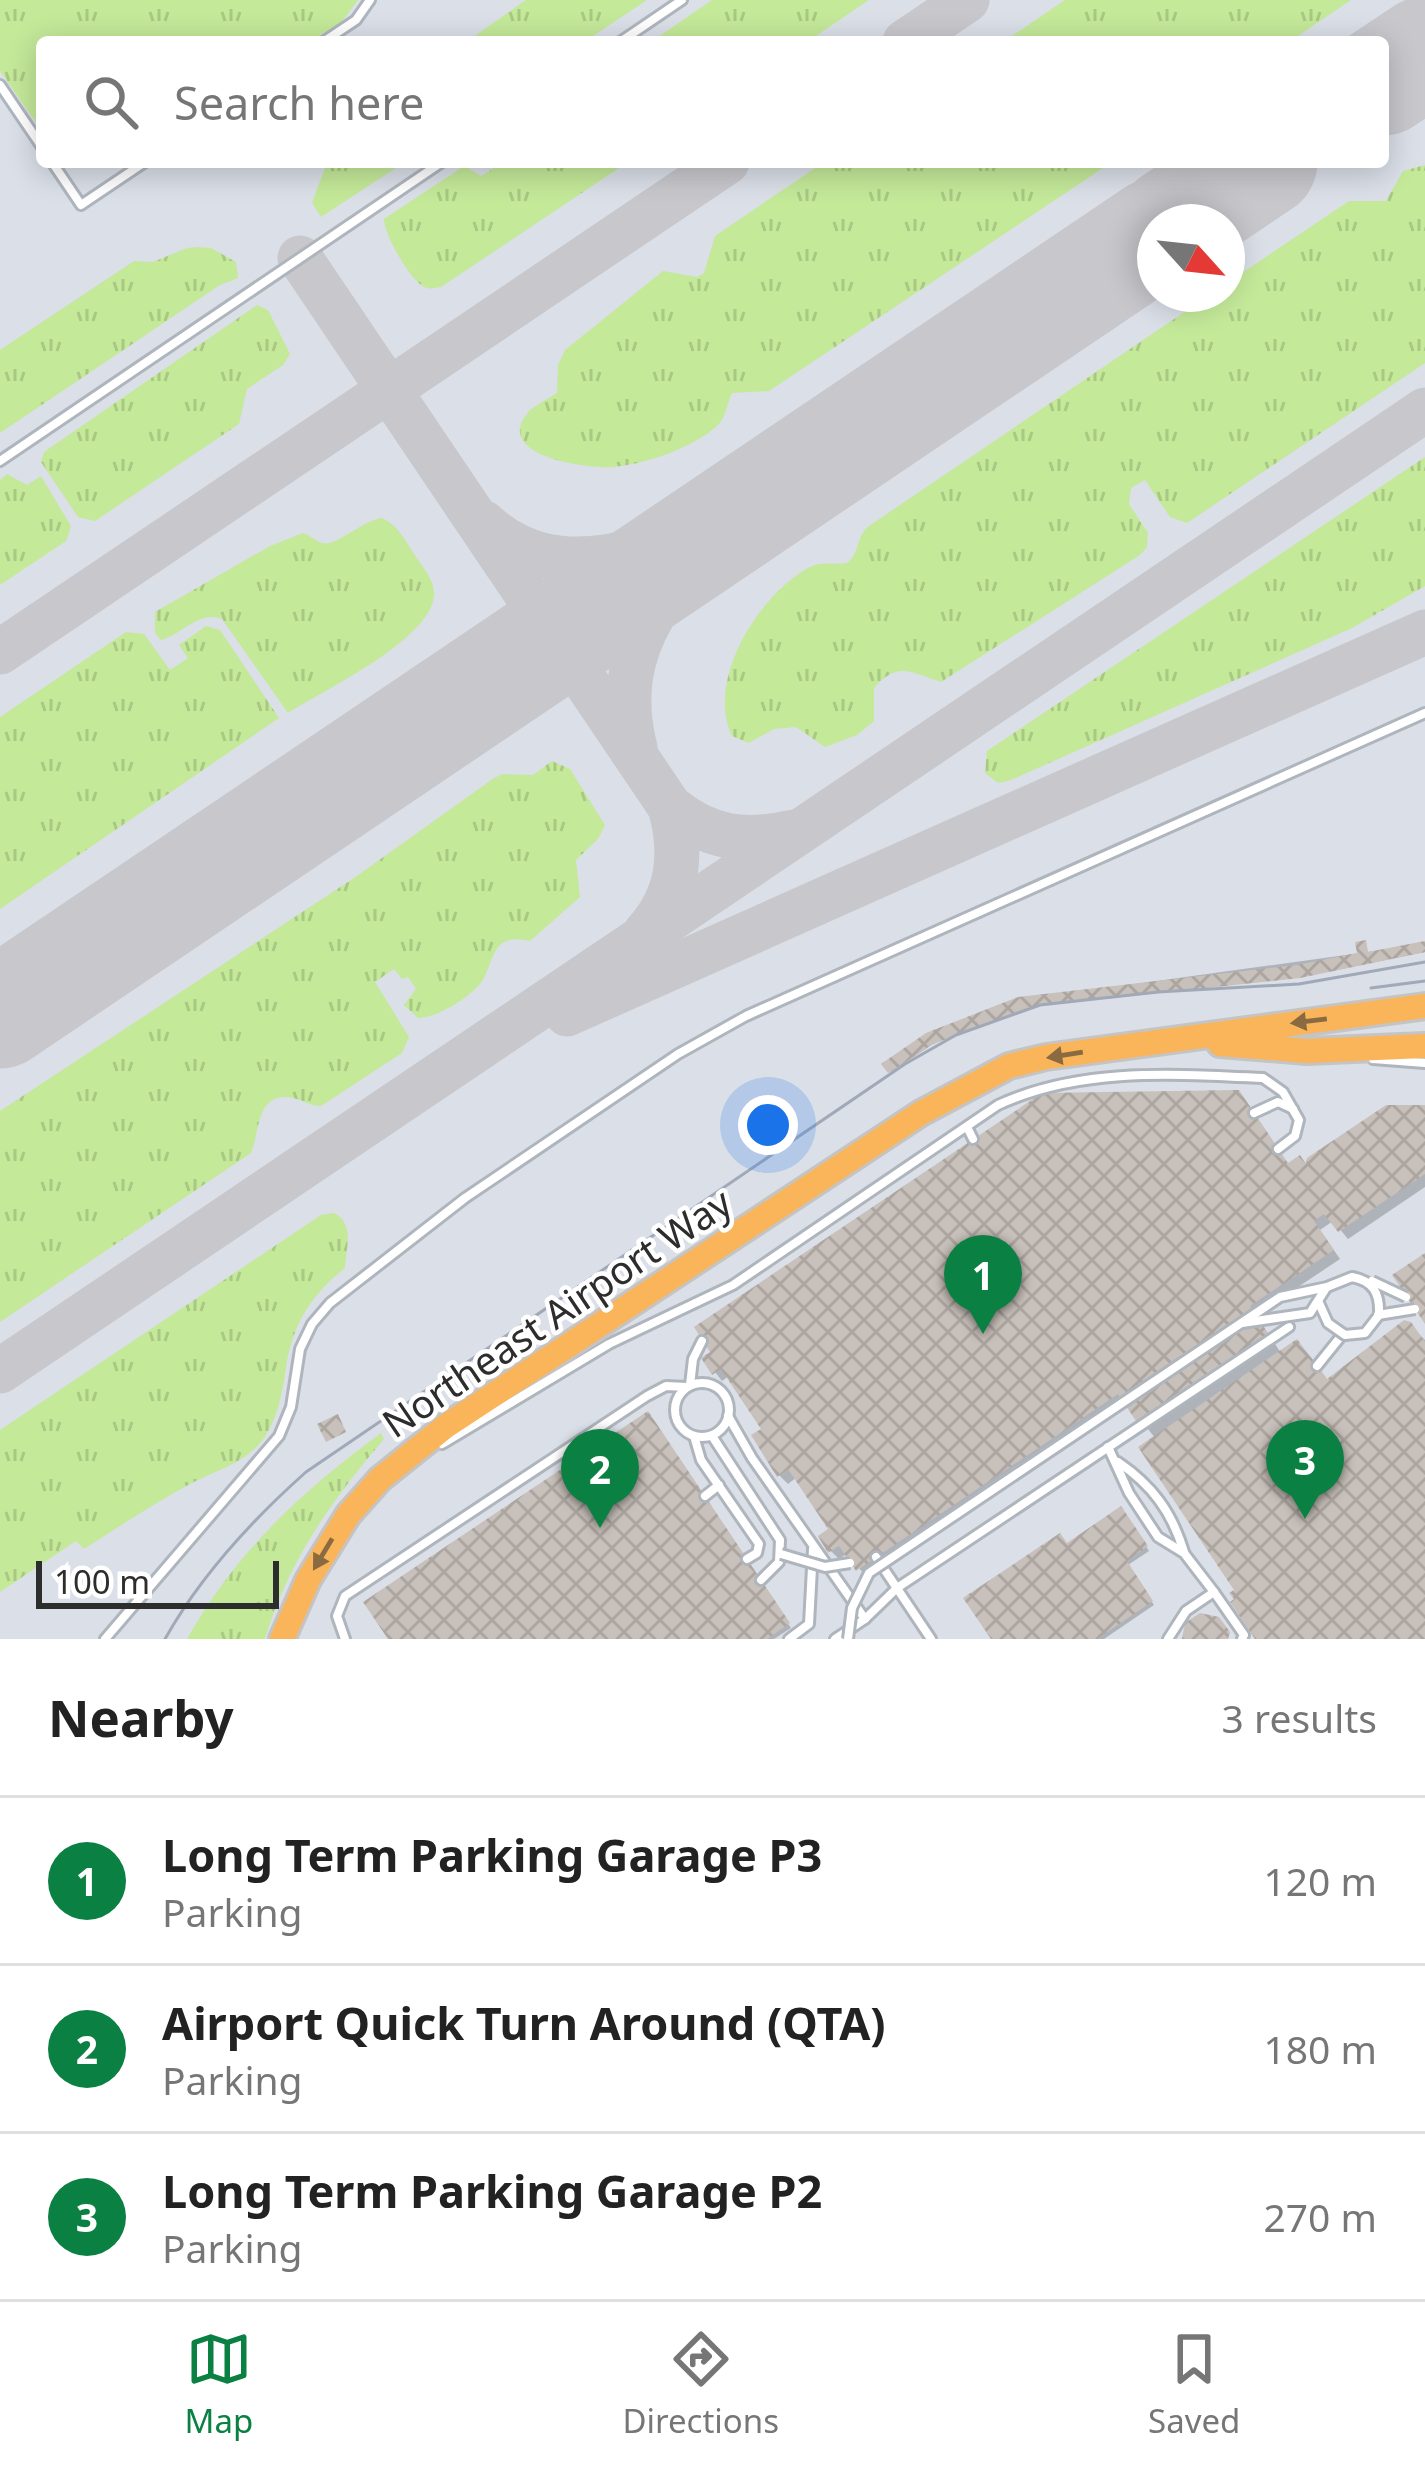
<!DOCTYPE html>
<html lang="en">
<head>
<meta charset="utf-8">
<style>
	:root { --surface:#fff; --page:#f2f2f2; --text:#222; --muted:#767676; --line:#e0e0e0; --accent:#0b8043 }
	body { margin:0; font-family:"Noto Sans",sans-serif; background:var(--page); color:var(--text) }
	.compass { position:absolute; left:1137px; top:204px; width:108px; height:108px; border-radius:50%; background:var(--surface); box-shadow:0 6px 30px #0003; rotate:117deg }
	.scale { position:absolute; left:36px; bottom:30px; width:243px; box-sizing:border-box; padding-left:12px; border:6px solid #2d2d2d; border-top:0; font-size:33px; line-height:42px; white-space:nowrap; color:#2d2d2d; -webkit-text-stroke:9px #fff; paint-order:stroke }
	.you { position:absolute; left:768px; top:1125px; width:42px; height:42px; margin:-30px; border:9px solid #fff; border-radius:50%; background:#1a73e8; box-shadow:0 0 0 18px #1a73e833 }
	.badge { display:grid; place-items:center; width:78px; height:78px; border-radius:50%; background:var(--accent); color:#fff; font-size:39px; font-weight:700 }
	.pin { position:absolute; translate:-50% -99px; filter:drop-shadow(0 3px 6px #0008) }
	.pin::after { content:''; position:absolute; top:63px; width:42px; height:36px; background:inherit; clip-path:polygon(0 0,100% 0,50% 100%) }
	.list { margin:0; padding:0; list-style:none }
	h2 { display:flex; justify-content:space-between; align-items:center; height:156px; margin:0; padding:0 48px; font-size:51px }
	h2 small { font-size:39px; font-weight:400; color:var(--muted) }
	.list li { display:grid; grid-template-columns:78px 1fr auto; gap:36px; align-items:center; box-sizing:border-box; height:168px; padding:0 48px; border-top:3px solid var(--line) }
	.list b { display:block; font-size:45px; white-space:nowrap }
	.list p { margin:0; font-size:39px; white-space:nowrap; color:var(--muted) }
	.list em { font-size:39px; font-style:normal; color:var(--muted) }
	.icon { flex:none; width:66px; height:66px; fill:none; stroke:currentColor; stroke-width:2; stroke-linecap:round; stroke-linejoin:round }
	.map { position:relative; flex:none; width:1425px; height:1639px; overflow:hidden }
	.search { position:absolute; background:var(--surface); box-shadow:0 6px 30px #0003; left:36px; right:36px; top:36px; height:132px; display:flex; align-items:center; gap:30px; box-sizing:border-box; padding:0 42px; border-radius:12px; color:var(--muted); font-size:45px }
	.sheet { height:660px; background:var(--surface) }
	nav { display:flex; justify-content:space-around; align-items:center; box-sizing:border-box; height:168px; border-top:3px solid var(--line); background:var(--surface); font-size:33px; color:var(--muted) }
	nav a { display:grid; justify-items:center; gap:6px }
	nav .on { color:var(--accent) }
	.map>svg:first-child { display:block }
	.airport { fill:#dadfe8; fill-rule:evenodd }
	.grass { fill:url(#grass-tufts) }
	.shadow { fill:#0003 }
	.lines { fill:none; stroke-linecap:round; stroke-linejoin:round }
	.taxiway { stroke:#c8c7cc; stroke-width:45 }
	.runway { stroke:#c8c7cc; stroke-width:111 }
	.building { fill:url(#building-cross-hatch) }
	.service-casing { stroke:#afb5bd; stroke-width:14 }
	.primary-casing { stroke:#c4c4c4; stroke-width:30 }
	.service { stroke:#fff; stroke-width:8 }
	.primary { stroke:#fab55a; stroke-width:24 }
	.tram { stroke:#a1a9b8; stroke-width:3 }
	.service-bridge-casing { stroke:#afb5bd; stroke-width:14; stroke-linecap:butt }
	.service-bridge { stroke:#fff; stroke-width:8 }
	.oneway { fill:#896a41 }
	.labels { text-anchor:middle; stroke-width:9; stroke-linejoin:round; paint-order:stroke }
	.street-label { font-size:39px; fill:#2d2d2d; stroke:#fff }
</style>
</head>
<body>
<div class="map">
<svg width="1425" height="1639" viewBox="0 0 1425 1639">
	<defs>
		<pattern id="grass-tufts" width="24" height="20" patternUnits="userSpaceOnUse" patternTransform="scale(3)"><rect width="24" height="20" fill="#c4e999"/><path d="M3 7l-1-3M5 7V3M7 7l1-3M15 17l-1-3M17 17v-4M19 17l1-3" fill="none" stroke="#a9c884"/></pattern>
		<pattern id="building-cross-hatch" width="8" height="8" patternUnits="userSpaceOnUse" patternTransform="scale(3)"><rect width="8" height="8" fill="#c8c0ba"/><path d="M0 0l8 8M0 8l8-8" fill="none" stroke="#aca5a0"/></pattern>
	</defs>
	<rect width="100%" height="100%" fill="#efe5df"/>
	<path class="airport" d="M0 0H1425V1639H0ZM42 42H1383V162H42ZM1155 222H1227V294H1155Z"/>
	<g class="grass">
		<polygon points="0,0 358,0 341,23 308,42 42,42 42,131 0,71"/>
		<polygon points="526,0 647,0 584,42 466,42"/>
		<polygon points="712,0 869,0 807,42 651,42"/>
		<polygon points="1065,0 1351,0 1289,42 1003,42"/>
		<polygon points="327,162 405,162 321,217 312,203"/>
		<path d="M504 162H628L441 287C432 288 428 291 420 284 407 274 384 234 384 219L464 166 481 176Z"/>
		<path d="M824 162H1112L769 391 732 393C727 403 726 418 717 426 692 448 646 464 613 467 590 469 495 457 526 415 532 406 548 399 557 393L558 365 565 350 663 271 697 277 704 273 715 236Z"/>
		<path d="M1425 165V363L1187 523 1170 517 1145 480 1131 488 1129 504 1148 533 1147 547 1140 555 941 682C912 673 898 660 874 688V721L857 735 825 747 796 727 774 729 749 743 732 736C705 680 760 593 810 567 821 561 834 565 847 563 860 553 856 536 869 526L1211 294H1227V283L1349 201H1386L1403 171Z"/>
		<polygon points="198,247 211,248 236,262 238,278 220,285 0,433 0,350 134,261 153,262 187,248"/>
		<polygon points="257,305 268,310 290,354 283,365 247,389 239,424 95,521 78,517 41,462 44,452"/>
		<polygon points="1425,457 1425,586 1352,628 1011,780 998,783 985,773 987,751"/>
		<polygon points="7,474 27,485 41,476 71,526 66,541 0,585 0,480"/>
		<path d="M382 518C400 526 408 546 419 561 426 572 435 582 434 596 430 640 324 690 288 713L222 619C199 610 183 634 161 640L155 633V612L270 546 303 533C310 535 315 541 322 543 336 547 363 520 382 518Z"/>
		<polygon points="206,626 220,630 279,718 0,909 0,717 126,632 144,634 170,670 188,658 179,645"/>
		<path d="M552 761 570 769 605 825 598 839 576 860 580 897 530 941C494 933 495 955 484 978 475 995 437 1018 418 1018L404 1005 416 989 408 977 402 979 394 969 375 982 409 1037 402 1053 321 1106C309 1106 304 1100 293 1098 255 1090 260 1134 251 1153L0 1322V1111L354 878 494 778 503 774 533 775Z"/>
		<path d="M334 1213C355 1224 346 1248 345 1268 311 1295 292 1325 286 1368 282 1393 278 1418 264 1438 247 1462 219 1469 194 1482 156 1502 120 1526 84 1549L76 1541 0 1592V1430L321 1215Z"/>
		<path d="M381 1433 384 1439C332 1500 288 1561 265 1639H187C236 1552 301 1492 381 1433Z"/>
	</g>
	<g class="shadow">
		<polygon points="1425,944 1425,952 1302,977 1030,1007 933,1044 891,1072 885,1064 1019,1000"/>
		<polygon points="1238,1093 1289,1166 1308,1168 1425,1108 1425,1187 1348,1239 1333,1221 1320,1230 1340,1259 1256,1315 1281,1353 1310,1356 1329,1382 1410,1325 1425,1340 1425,1639 1258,1639 1239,1592 1155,1438 1127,1402 866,1577 848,1553 839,1559 831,1551 832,1530 797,1477 788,1484 779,1475 755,1436 765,1430 729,1376 722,1381 705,1359"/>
		<polygon points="651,1418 791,1628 774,1639 392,1639"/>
		<polygon points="1124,1513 1149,1551 1128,1565 1154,1605 1104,1639 994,1639 1067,1546"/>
	</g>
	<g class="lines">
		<g class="taxiway">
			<polyline points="905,42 967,0"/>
			<polyline points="1383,95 1425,78"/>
			<path d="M300 258 670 807C709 839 745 843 794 832"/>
			<path d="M484 523C559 594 665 544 745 510 674 579 608 641 635 748"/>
			<polyline points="0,652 727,162"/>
			<path d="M646 932C679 895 683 853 670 807"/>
			<polyline points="567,1014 1425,632"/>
			<polyline points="0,1371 1425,410"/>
		</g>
		<g class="runway">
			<polyline points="1383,80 1425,52"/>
			<polyline points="1173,222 1262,162"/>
			<polyline points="0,1013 1155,234"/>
		</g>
	</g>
	<g class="building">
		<polygon points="1366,940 1368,952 1425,941 1425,952 1300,978 1029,1007 931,1045 888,1073 881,1064 926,1033 1018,997 1297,965 1357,953 1355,942"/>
		<polygon points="1239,1090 1288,1163 1300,1155 1306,1164 1307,1158 1386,1105 1425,1105 1425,1174 1338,1232 1324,1214 1314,1221 1334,1250 1250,1306 1273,1341 1142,1430 1118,1394 856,1571 839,1546 828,1553 818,1536 828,1529 788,1469 777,1477 751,1435 761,1429 721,1369 712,1375 701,1358 710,1352 694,1327 1042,1093"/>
		<polygon points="1425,1253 1425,1324 1392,1275"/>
		<polygon points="1404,1320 1411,1322 1425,1342 1425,1639 1255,1639 1230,1602 1234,1599 1229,1593 1234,1590 1138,1447 1297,1339 1327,1379"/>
		<polygon points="648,1411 790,1623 767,1639 388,1639 363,1602"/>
		<polygon points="338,1414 346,1432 326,1442 317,1424"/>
		<polygon points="1121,1506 1148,1546 1127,1561 1153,1601 1097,1639 991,1639 963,1598 1060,1533 1067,1543"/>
		<polygon points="1200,1613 1219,1617 1230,1632 1228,1639 1182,1639 1185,1623"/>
	</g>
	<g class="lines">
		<defs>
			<g id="service">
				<polyline points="323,42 356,20 370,0"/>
				<polyline points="620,42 682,0"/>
				<polyline points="0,85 42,147"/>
				<polyline points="52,162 81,205 145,162"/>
				<polyline points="0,461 442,162"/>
				<polyline points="1373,1059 1425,1063"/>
				<polyline points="1254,1113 1278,1102 1293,1109"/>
				<polyline points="967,1127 973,1139"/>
				<polyline points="1317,1366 1342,1335"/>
				<circle cx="702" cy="1410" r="27"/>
				<polyline points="690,1385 693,1359 702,1341"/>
				<polyline points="728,1416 752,1458 865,1619"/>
				<polyline points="694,1436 701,1460 759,1544 757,1553 747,1559"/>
				<polyline points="712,1436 780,1540 779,1562 761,1580"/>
				<path d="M442 1444 609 1344 733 1285 998 1105C1080 1067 1174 1074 1263 1078L1283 1092 1299 1120 1295 1136 1278 1149"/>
				<polyline points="1108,1447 1129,1493 1158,1537 1184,1553 1214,1592"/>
				<path d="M1118 1462C1152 1485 1172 1512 1184 1552"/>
				<polyline points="705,1496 719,1485"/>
				<polyline points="876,1557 931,1639"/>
				<polyline points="105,1639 279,1436 291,1407 300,1349 312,1324 330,1303 465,1198 678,1054 746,1016 1425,713"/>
				<polyline points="345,1639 337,1616 345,1596 647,1396 666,1386 687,1387"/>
				<polyline points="789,1639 809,1624 813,1549"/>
				<polyline points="835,1639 865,1619 897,1588 1289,1327"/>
				<polyline points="1168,1639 1186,1611 1214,1592 1244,1635 1242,1639"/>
			</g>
			<g id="primary">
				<polyline points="1220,1044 1307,1051 1425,1046"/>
				<polyline points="282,1639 308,1580 348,1515 380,1479 446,1426 921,1113 1009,1066 1046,1057 1425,1006"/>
			</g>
		</defs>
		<use href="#service" class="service-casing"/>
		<use href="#primary" class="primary-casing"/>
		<use href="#service" class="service"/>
		<use href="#primary" class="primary"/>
		<g class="tram">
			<polyline points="1371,988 1425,981"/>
			<path d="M165 1639C201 1575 251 1521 306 1472L905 1064 956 1035 1040 1005 1158 992 1299 984 1425 962"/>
		</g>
		<defs>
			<g id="service-bridge">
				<polyline points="1372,1281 1406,1297"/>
				<polyline points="1378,1315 1415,1309"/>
				<polyline points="1242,1323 1310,1313 1326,1288"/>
				<polyline points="781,1554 825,1567 850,1563"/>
				<path d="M848 1639 852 1608 869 1573 1280 1297 1327 1287 1352 1277C1374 1281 1380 1294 1379 1315L1365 1333 1345 1335 1328 1323 1319 1303"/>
			</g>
		</defs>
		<use href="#service-bridge" class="service-bridge-casing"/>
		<use href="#service-bridge" class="service-bridge"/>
	</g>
	<defs><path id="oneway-solid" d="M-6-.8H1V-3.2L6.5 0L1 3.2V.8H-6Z" transform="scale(3)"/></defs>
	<g class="oneway">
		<use href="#oneway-solid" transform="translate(1309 1021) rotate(173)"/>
		<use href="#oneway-solid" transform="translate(1065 1055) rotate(171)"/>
		<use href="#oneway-solid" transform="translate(323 1554) rotate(121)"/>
	</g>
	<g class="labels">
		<g class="street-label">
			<text transform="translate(557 1313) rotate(-34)" y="14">Northeast Airport Way</text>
		</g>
	</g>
</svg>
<svg class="compass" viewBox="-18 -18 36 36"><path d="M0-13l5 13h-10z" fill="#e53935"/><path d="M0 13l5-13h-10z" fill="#767676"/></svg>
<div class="scale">100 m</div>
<div class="you"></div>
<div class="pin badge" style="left:983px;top:1334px">1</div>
<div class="pin badge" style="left:600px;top:1528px">2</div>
<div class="pin badge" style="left:1305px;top:1519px">3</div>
<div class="search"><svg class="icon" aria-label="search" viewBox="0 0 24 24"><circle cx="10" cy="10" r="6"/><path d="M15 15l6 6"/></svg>Search here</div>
</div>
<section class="sheet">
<h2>Nearby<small>3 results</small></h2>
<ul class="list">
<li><span class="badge">1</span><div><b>Long Term Parking Garage P3</b><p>Parking</p></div><em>120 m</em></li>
<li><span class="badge">2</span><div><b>Airport Quick Turn Around (QTA)</b><p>Parking</p></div><em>180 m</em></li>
<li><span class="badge">3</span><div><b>Long Term Parking Garage P2</b><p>Parking</p></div><em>270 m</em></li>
</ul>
</section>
<nav>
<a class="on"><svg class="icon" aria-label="map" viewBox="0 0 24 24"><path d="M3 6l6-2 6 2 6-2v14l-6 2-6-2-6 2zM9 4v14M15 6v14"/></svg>Map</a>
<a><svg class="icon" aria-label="directions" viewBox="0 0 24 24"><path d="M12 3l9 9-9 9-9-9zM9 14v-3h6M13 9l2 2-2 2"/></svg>Directions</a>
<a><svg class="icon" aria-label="saved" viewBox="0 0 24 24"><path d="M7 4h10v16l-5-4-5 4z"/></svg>Saved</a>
</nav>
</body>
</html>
